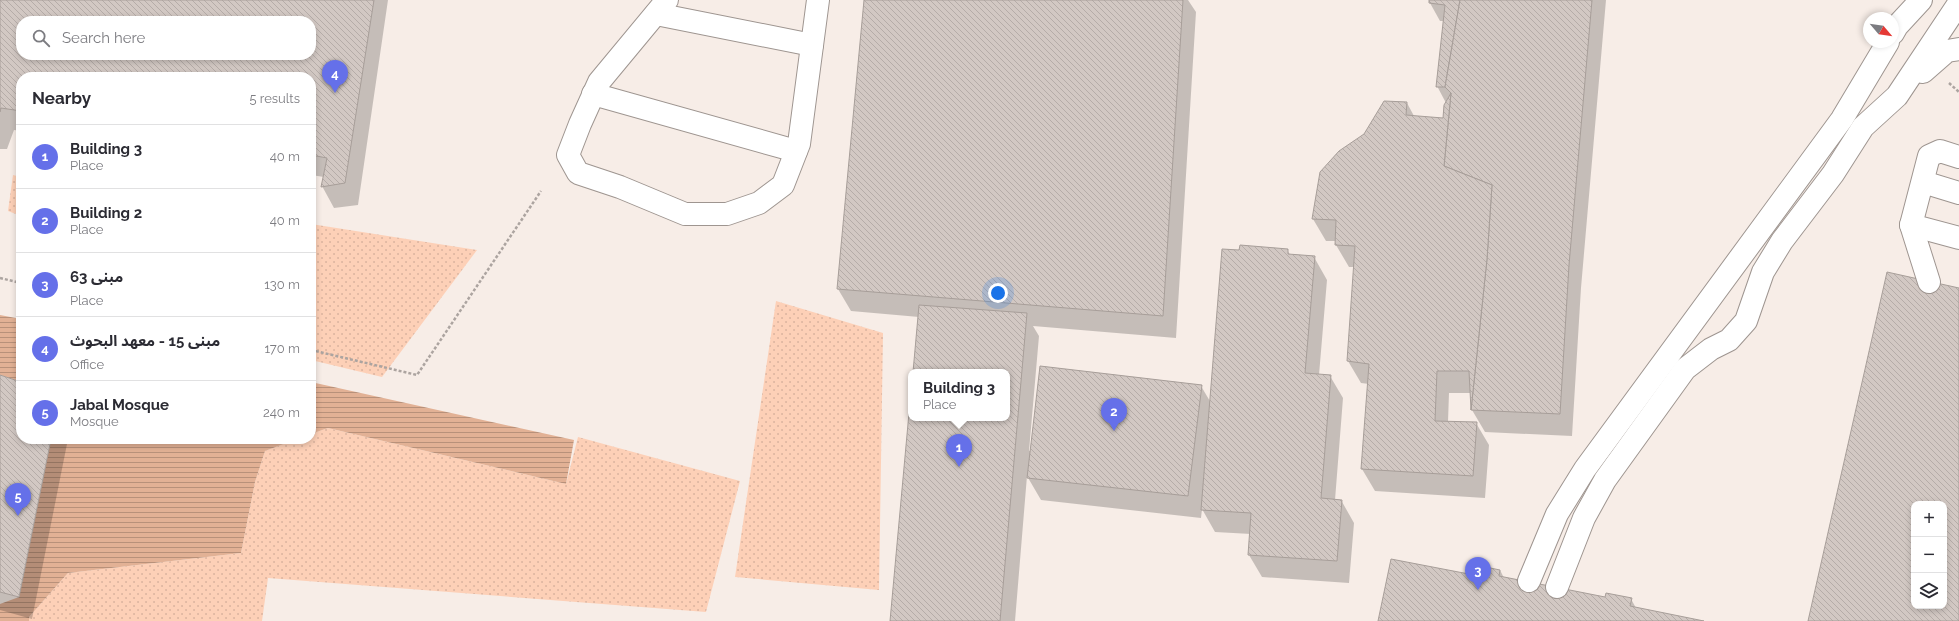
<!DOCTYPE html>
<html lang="en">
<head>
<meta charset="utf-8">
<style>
	:root { --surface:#fff; --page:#f2f2f3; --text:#2b2b33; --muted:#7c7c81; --line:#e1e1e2; --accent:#6570e9 }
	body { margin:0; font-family:Raleway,"Noto Sans Arabic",sans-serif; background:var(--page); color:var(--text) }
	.controls { position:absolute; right:12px; bottom:12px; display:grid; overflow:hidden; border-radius:8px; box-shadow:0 2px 6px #0003 }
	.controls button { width:36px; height:36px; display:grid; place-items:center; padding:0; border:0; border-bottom:1px solid var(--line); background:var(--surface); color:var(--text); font:20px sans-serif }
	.compass { position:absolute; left:1863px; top:12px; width:36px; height:36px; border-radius:50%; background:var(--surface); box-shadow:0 2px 6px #0003; rotate:119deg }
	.you { position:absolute; left:998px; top:293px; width:14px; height:14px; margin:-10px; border:3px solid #fff; border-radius:50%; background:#1a73e8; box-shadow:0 0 0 6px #1a73e833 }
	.badge { display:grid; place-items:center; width:26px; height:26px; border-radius:50%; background:var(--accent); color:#fff; font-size:13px; font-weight:700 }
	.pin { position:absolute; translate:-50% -33px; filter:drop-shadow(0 1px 2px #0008) }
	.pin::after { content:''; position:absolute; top:21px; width:14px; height:12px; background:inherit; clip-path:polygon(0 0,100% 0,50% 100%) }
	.popup { position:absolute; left:908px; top:369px; width:102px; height:52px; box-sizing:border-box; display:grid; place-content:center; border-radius:8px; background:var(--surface); filter:drop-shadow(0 1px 3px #0005); font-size:13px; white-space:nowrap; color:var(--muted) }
	.popup b { font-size:15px; color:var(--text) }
	.popup::after { content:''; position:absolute; left:50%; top:100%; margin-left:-8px; border:8px solid transparent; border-top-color:var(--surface) }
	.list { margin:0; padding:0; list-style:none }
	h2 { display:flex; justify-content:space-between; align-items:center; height:52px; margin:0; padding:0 16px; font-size:17px }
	h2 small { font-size:13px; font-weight:400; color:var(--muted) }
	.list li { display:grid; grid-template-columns:26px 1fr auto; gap:12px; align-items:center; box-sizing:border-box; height:64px; padding:0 16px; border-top:1px solid var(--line) }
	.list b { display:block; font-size:15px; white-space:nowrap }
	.list p { margin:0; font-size:13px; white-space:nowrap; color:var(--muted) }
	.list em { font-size:13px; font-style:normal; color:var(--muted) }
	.icon { flex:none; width:22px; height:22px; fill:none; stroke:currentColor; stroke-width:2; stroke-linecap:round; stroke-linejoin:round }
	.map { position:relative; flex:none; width:1959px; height:621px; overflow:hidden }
	.search { position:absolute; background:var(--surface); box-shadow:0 2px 6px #0003; left:16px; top:16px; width:300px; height:44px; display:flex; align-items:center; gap:10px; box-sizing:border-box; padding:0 14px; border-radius:16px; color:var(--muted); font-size:15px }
	.panel { position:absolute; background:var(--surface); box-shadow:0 2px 6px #0003; left:16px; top:72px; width:300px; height:372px; border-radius:16px }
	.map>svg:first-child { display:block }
	.grass { fill:url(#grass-dots) }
	.water { fill:url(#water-rules) }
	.shadow { fill:#0003; fill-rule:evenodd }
	.building { fill:url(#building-back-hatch); stroke:#a79e99; fill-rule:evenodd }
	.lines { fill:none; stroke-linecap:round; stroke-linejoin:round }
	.minor-casing { stroke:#9e9590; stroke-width:24 }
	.path { stroke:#aca4a0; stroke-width:2.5; stroke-dasharray:3 2; stroke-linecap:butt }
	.minor { stroke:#fff; stroke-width:22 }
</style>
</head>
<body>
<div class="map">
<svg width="1959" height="621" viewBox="0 0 1959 621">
	<defs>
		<pattern id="grass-dots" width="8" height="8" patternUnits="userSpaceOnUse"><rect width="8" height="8" fill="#fdd0b7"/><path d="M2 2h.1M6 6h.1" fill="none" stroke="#dab39e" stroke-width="1.8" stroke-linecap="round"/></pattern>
		<pattern id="water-rules" width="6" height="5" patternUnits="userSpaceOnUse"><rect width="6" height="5" fill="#e2b195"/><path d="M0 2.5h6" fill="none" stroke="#b8917a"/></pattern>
		<pattern id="building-back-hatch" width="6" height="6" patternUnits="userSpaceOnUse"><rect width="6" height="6" fill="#d2c8c3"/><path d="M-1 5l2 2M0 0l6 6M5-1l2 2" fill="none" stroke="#b5aca8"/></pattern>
	</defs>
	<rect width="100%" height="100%" fill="#f7ede7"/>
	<g class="grass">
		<polygon points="13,175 21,177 21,216 8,211"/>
		<polygon points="311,224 477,250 382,377 311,360"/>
		<polygon points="776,301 883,333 879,590 735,577"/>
		<polygon points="328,428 566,484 578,437 740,481 706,612 268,578 262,621 29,621 29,617 68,573 241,553 255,482 265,451 297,439 311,439 311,434"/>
	</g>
	<g class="water">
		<polygon points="0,315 21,319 21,382 0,375"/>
		<polygon points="311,382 574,440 566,484 328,428 311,434"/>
		<polygon points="51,439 297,439 265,451 255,482 241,553 68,573 29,617 29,621 0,621 0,604 19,597"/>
	</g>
	<g class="shadow">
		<path d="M0 0H388L358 205 334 208 322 186 324 177 311 175V77H21V131L14 130 7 149H0ZM21 21H311V55H21Z"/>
		<polygon points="865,0 1188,0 1196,12 1176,338 1033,326 1039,336 1029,451 1201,386 1211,403 1240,251 1287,250 1291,256 1314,257 1327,280 1319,375 1330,376 1343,398 1335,500 1341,500 1354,523 1349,583 1262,577 1249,555 1251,534 1215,532 1202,509 1201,518 1041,500 1027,476 1015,621 891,621 911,402 911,418 1007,418 1007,372 914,372 919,317 851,311 838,289"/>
		<polygon points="1430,0 1606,0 1581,288 1572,436 1485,432 1472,410 1471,393 1449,393 1448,422 1476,423 1489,445 1485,498 1375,491 1362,469 1369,384 1361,383 1348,361 1355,267 1349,267 1336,245 1336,241 1326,241 1313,219 1407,103 1414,116 1444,119 1446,103 1437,86 1444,21 1440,21 1430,3"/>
		<polygon points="0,376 21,383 21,439 68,439 32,619 0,610"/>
		<polygon points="1500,570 1504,578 1605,598 1631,599 1636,608 1699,621 1379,621 1474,577"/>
	</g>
	<g class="building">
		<path d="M0 0H374L345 183 321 187 327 158 311 155V77H21V111L1 108 0 112ZM21 21H311V55H21Z"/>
		<polygon points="864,0 1183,0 1163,316 837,289"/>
		<polygon points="1429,0 1460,0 1445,87 1436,87 1445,5 1429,3"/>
		<polygon points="1460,0 1592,0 1569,265 1560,414 1471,410 1487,259 1492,185 1444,166 1451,93 1445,87"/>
		<polygon points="1451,93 1444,166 1492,185 1487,259 1471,410 1469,371 1437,371 1435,421 1477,422 1473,476 1361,469 1369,364 1347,361 1355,246 1335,245 1336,220 1312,219 1320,172 1339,151 1364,134 1384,101 1407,102 1406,115 1443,118 1444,105"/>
		<polygon points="1240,245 1288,249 1288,254 1315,256 1305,373 1331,375 1321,498 1342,500 1337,561 1248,555 1251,513 1201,510 1222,249 1239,250"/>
		<path d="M1887 272 1959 288V621H1808ZM1914 504H1944V606H1914Z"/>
		<polygon points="919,305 1027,313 1000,621 890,621 911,391 911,418 1007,418 1007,372 913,372"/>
		<polygon points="1040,366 1202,385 1188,496 1027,478"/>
		<polygon points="0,375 21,382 21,439 51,439 19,597 0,592"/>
		<polygon points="1391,559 1474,575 1476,565 1500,570 1499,576 1605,597 1606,593 1632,598 1630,606 1704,621 1378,621"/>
	</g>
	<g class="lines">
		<defs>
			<g id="minor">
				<polyline points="667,0 599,82 580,124 568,155 578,173 620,187 685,214 727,214 759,203 783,185 799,144 818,0"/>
				<polyline points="656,14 812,45"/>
				<polyline points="1893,33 1897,26 1921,0"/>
				<polyline points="1923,72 1947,51 1959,49"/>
				<polyline points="593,94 796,151"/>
				<polyline points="1923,182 1959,193"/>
				<polyline points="1911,225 1959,238"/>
				<polyline points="1929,282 1911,225 1929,156 1940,151 1959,157"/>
				<polyline points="1529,581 1557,514 1585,469 1842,119 1888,42"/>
				<polyline points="1557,587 1584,518 1605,480 1685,369 1711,349 1729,340 1746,321 1763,272 1782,241 1833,174 1863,127 1897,96 1959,3"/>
			</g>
		</defs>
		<use href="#minor" class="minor-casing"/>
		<g class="path">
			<polyline points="1949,83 1959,92"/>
			<polyline points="0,278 21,283"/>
			<polyline points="311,350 417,375 541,191"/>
		</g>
		<use href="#minor" class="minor"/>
	</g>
</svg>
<div class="controls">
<button>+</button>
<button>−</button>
<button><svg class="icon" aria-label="layers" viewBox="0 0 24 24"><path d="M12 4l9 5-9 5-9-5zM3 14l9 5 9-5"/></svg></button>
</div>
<svg class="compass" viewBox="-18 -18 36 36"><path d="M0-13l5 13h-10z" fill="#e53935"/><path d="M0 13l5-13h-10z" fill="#7c7c81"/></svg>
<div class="you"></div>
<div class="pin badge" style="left:959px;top:467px">1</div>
<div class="popup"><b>Building 3</b>Place</div>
<div class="pin badge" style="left:1114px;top:431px">2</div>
<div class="pin badge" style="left:1478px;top:590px">3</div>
<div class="pin badge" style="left:335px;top:93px">4</div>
<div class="pin badge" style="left:18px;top:516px">5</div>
<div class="search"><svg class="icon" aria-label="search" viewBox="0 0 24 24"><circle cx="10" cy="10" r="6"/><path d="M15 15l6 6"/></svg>Search here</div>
<section class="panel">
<h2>Nearby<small>5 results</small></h2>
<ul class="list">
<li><span class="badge">1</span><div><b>Building 3</b><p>Place</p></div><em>40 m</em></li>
<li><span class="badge">2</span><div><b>Building 2</b><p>Place</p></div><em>40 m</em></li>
<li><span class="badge">3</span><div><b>مبنى 63</b><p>Place</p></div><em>130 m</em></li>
<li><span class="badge">4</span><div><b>مبنى 15 - معهد البحوث</b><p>Office</p></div><em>170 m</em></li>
<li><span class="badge">5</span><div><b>Jabal Mosque</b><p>Mosque</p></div><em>240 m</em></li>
</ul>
</section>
</div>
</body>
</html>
